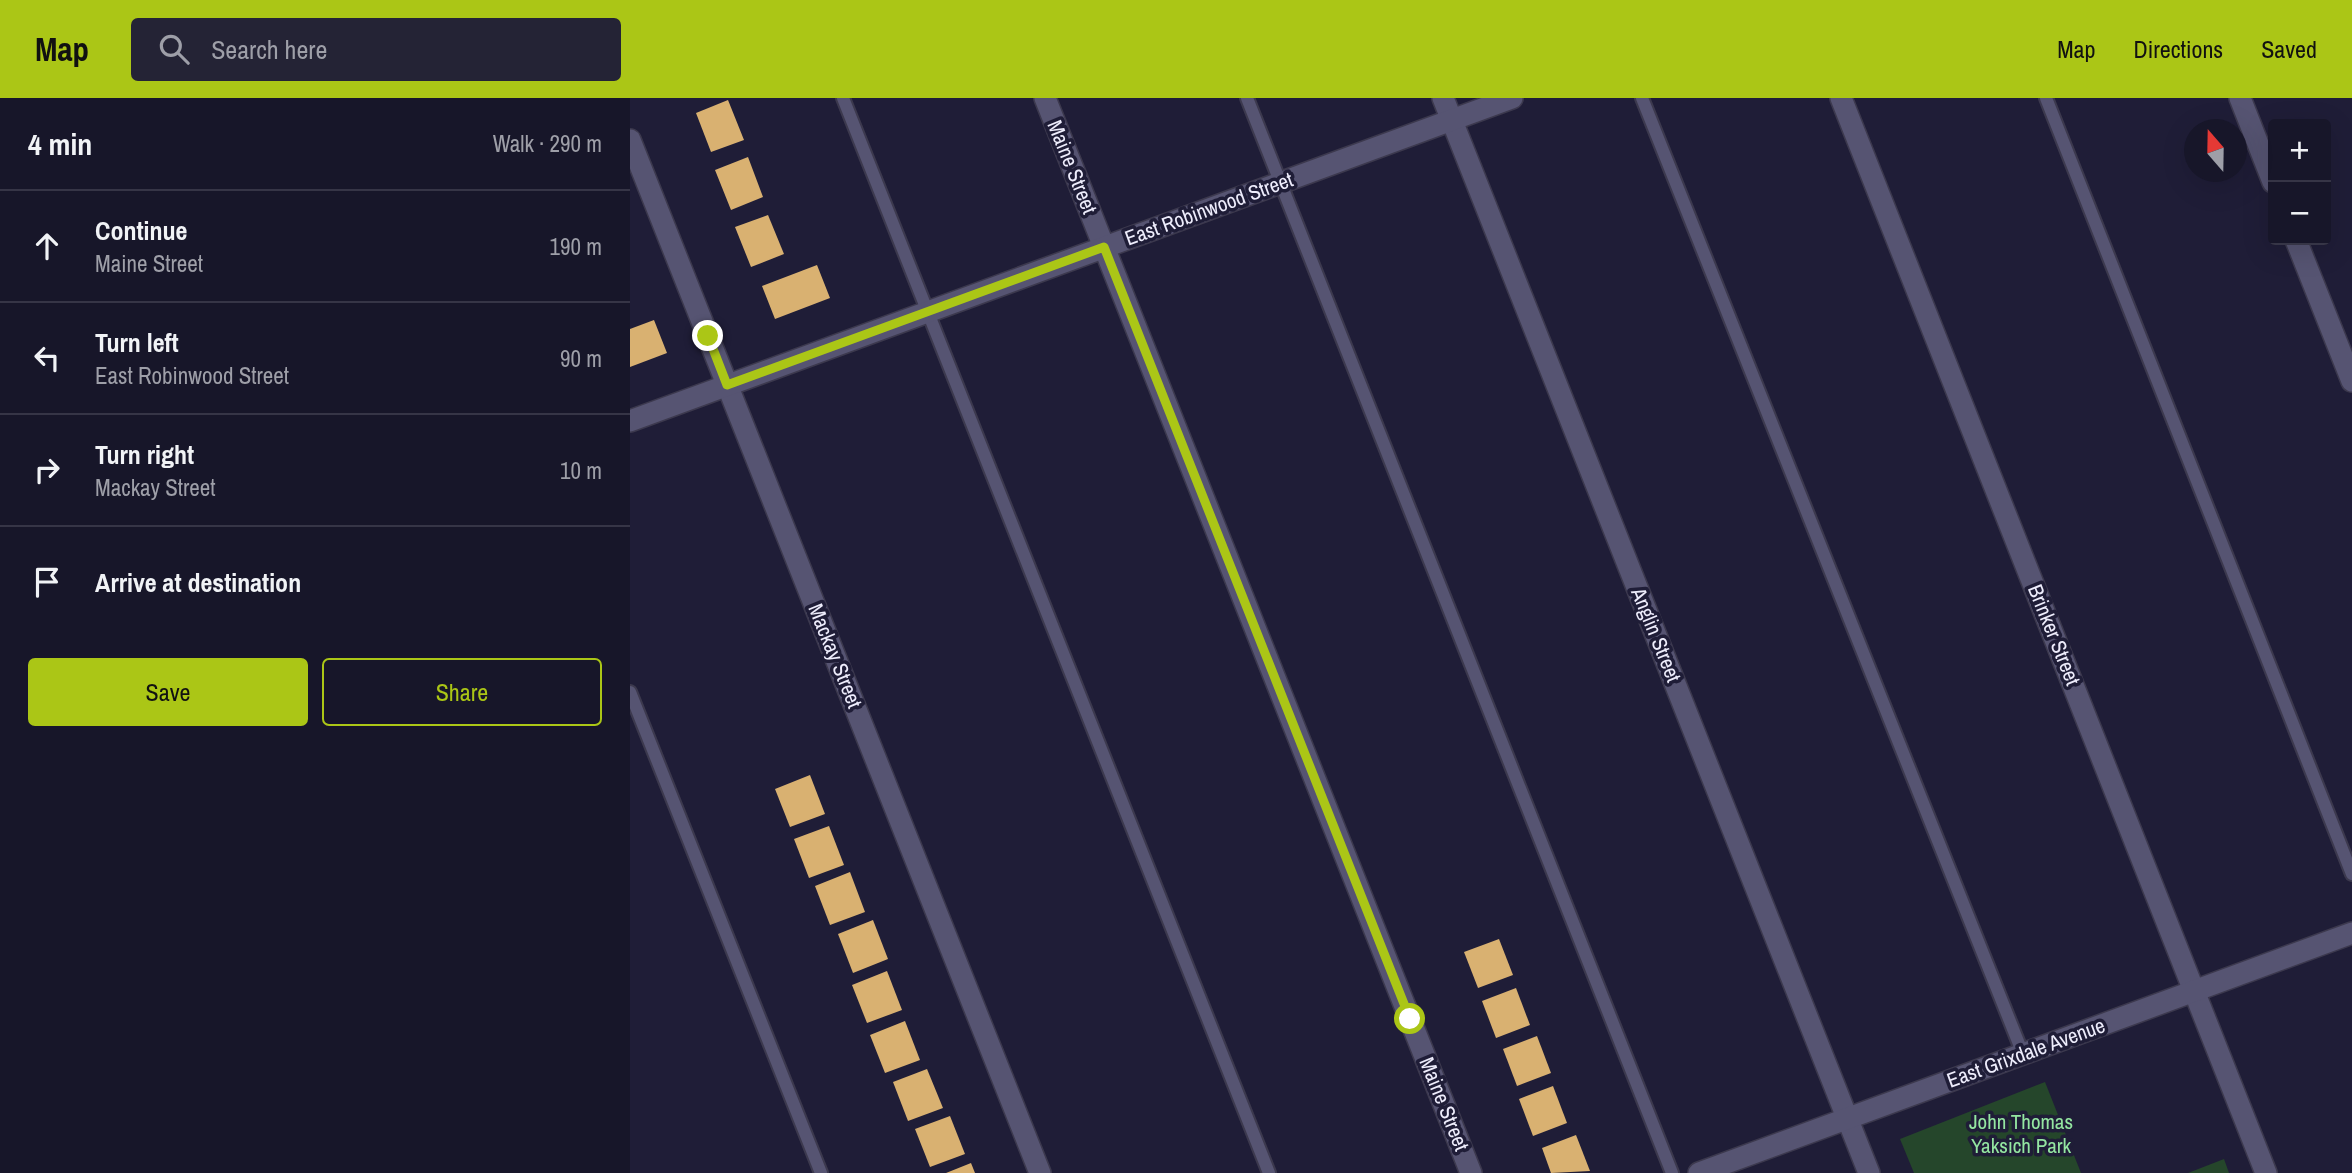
<!DOCTYPE html>
<html lang="en">
<head>
<meta charset="utf-8">
<style>
	:root { --surface:#171629; --page:#242335; --text:#f1f3f6; --muted:#9e9fa8; --line:#363546; --accent:#abc616 }
	body { margin:0; font-family:"Archivo Narrow",sans-serif; background:var(--page); color:var(--text) }
	.controls { position:absolute; right:21px; top:21px; display:grid; overflow:hidden; border-radius:7px; box-shadow:0 7px 28px #0002 }
	.controls button { width:63px; height:63px; display:grid; place-items:center; padding:0; border:0; border-bottom:2px solid var(--line); background:var(--surface); color:var(--text); font:35px sans-serif }
	.compass { position:absolute; left:1554px; top:21px; width:63px; height:63px; border-radius:50%; background:var(--surface); box-shadow:0 7px 28px #0002; rotate:340deg }
	.stop { position:absolute; width:21px; height:21px; margin:-16px; border:5px solid #abc616; border-radius:50%; background:#fff }
	.stop.end { background:#abc616; border-color:#fff; box-shadow:0 2px 7px #0008 }
	.list { margin:0; padding:0; list-style:none }
	h2 { display:flex; justify-content:space-between; align-items:center; height:91px; margin:0; padding:0 28px; font-size:30px }
	h2 small { font-size:23px; font-weight:400; color:var(--muted) }
	.list li { display:grid; grid-template-columns:46px 1fr auto; gap:21px; align-items:center; box-sizing:border-box; height:112px; padding:0 28px; border-top:2px solid var(--line) }
	.list b { display:block; font-size:26px; white-space:nowrap }
	.list p { margin:0; font-size:23px; white-space:nowrap; color:var(--muted) }
	.list em { font-size:23px; font-style:normal; color:var(--muted) }
	.actions { display:flex; gap:14px; padding:21px 28px }
	.actions a { flex:1; padding:16px 0; border:2px solid var(--accent); border-radius:7px; text-align:center; font-size:24px; color:var(--accent) }
	.actions .main { background:var(--accent); color:#111 }
	.icon { flex:none; width:38px; height:38px; fill:none; stroke:currentColor; stroke-width:2; stroke-linecap:round; stroke-linejoin:round }
	.map { position:relative; flex:none; width:1722px; height:1075px; overflow:hidden }
	header { display:flex; align-items:center; gap:42px; box-sizing:border-box; height:98px; padding:0 35px; background:var(--accent); color:#111 }
	header strong { font-size:33px }
	nav { display:flex; gap:38px; margin-inline-start:auto; font-size:24px }
	.search { width:490px; height:63px; background:var(--page); display:flex; align-items:center; gap:18px; box-sizing:border-box; padding:0 24px; border-radius:7px; color:var(--muted); font-size:26px }
	main { display:flex }
	aside { flex:1; background:var(--surface) }
	.map>svg:first-child { display:block }
	.green { fill:#25462b }
	.building { fill:#d9b171 }
	.lines { fill:none; stroke-linecap:round; stroke-linejoin:round }
	.lane-casing { stroke:#3c394e; stroke-width:16 }
	.street-casing { stroke:#3c394e; stroke-width:24 }
	.secondary-casing { stroke:#3c394e; stroke-width:24 }
	.lane { stroke:#565472; stroke-width:12 }
	.street { stroke:#565472; stroke-width:21 }
	.secondary { stroke:#565472; stroke-width:21 }
	.route { stroke:#abc616; stroke-width:9 }
	.labels { text-anchor:middle; stroke-width:7; stroke-linejoin:round; paint-order:stroke }
	.street-label { font-size:21px; fill:#eeedfc; stroke:#1f1d37 }
	.park-label { font-size:21px; fill:#94e6a1; stroke:#1f1d37 }
</style>
</head>
<body>
<header>
<strong>Map</strong>
<div class="search"><svg class="icon" aria-label="search" viewBox="0 0 24 24"><circle cx="10" cy="10" r="6"/><path d="M15 15l6 6"/></svg>Search here</div>
<nav><a>Map</a><a>Directions</a><a>Saved</a></nav>
</header>
<main>
<aside>
<h2>4 min<small>Walk · 290 m</small></h2>
<ul class="list">
<li><svg class="icon" aria-label="ahead" viewBox="0 0 24 24"><path d="M12 20V5M6 11l6-6 6 6"/></svg><div><b>Continue</b><p>Maine Street</p></div><em>190 m</em></li>
<li><svg class="icon" aria-label="left" viewBox="0 0 24 24"><path d="M17 20v-9H6M10 6l-5 5 5 5"/></svg><div><b>Turn left</b><p>East Robinwood Street</p></div><em>90 m</em></li>
<li><svg class="icon" aria-label="right" viewBox="0 0 24 24"><path d="M7 20v-9h11M14 6l5 5-5 5"/></svg><div><b>Turn right</b><p>Mackay Street</p></div><em>10 m</em></li>
<li><svg class="icon" aria-label="arrive" viewBox="0 0 24 24"><path d="M6 21V4h12l-3 4 3 4H6"/></svg><div><b>Arrive at destination</b></div></li>
</ul>
<div class="actions"><a class="main">Save</a><a>Share</a></div>
</aside>
<div class="map">
<svg width="1722" height="1075" viewBox="0 0 1722 1075">
	<rect width="100%" height="100%" fill="#1f1d37"/>
	<g class="green">
		<polygon points="1415,984 1451,1075 1284,1075 1270,1041"/>
		<polygon points="1594,1061 1599,1075 1558,1075"/>
	</g>
	<g class="building">
		<polygon points="98,2 114,42 81,54 66,15"/>
		<polygon points="118,59 133,99 101,112 85,72"/>
		<polygon points="138,117 154,156 121,169 105,129"/>
		<polygon points="187,167 200,200 145,221 132,188"/>
		<polygon points="24,222 37,255 0,269 0,231"/>
		<polygon points="180,677 195,716 160,729 145,691"/>
		<polygon points="199,728 214,767 179,780 164,741"/>
		<polygon points="220,774 235,814 200,827 185,788"/>
		<polygon points="243,822 258,861 223,875 208,836"/>
		<polygon points="869,841 883,877 848,890 834,854"/>
		<polygon points="257,873 272,912 237,925 222,887"/>
		<polygon points="886,890 900,927 866,940 852,903"/>
		<polygon points="275,923 290,962 255,975 240,937"/>
		<polygon points="907,938 921,975 887,988 873,951"/>
		<polygon points="297,971 313,1010 278,1023 263,984"/>
		<polygon points="923,988 937,1025 903,1038 889,1001"/>
		<polygon points="320,1018 335,1056 300,1069 285,1031"/>
		<polygon points="946,1037 960,1073 921,1075 912,1050"/>
		<polygon points="341,1065 345,1075 316,1075"/>
	</g>
	<g class="lines">
		<defs>
			<g id="lane">
				<polyline points="213,0 639,1075"/>
				<polyline points="617,0 1042,1075"/>
				<polyline points="1012,0 1393,956"/>
				<polyline points="1416,0 1722,776"/>
				<polyline points="0,594 191,1075"/>
			</g>
			<g id="street">
				<polyline points="415,0 841,1075"/>
				<polyline points="813,0 1239,1075"/>
				<polyline points="1211,0 1636,1075"/>
				<polyline points="0,42 410,1075"/>
				<polyline points="0,323 882,0"/>
				<polyline points="1069,1075 1722,835"/>
			</g>
			<g id="secondary">
				<polyline points="1610,0 1643,84"/>
				<polyline points="1666,142 1722,283"/>
			</g>
		</defs>
		<use href="#lane" class="lane-casing"/>
		<use href="#street" class="street-casing"/>
		<use href="#secondary" class="secondary-casing"/>
		<use href="#lane" class="lane"/>
		<use href="#street" class="street"/>
		<use href="#secondary" class="secondary"/>
	</g>
	<g class="lines">
		<polyline class="route" points="78,238 97,287 474,149 780,921"/>
	</g>
	<g class="labels">
		<g class="street-label">
			<text transform="translate(442 69) rotate(68)" y="7">Maine Street</text>
			<text transform="translate(579 111) rotate(-20)" y="7">East Robinwood Street</text>
			<text transform="translate(1026 537) rotate(68)" y="7">Anglin Street</text>
			<text transform="translate(1424 537) rotate(68)" y="7">Brinker Street</text>
			<text transform="translate(205 558) rotate(68)" y="7">Mackay Street</text>
			<text transform="translate(1396 955) rotate(-20)" y="7">East Grixdale Avenue</text>
			<text transform="translate(814 1006) rotate(68)" y="7">Maine Street</text>
		</g>
		<g class="park-label">
			<text x="1391" y="1031">John Thomas<tspan x="1391" dy="24">Yaksich Park</tspan></text>
		</g>
	</g>
</svg>
<div class="controls">
<button>+</button>
<button>−</button>
</div>
<svg class="compass" viewBox="-18 -18 36 36"><path d="M0-13l5 13h-10z" fill="#e53935"/><path d="M0 13l5-13h-10z" fill="#9e9fa8"/></svg>
<div class="stop" style="left:780px;top:921px"></div>
<div class="stop end" style="left:78px;top:238px"></div>
</div>
</main>
</body>
</html>
